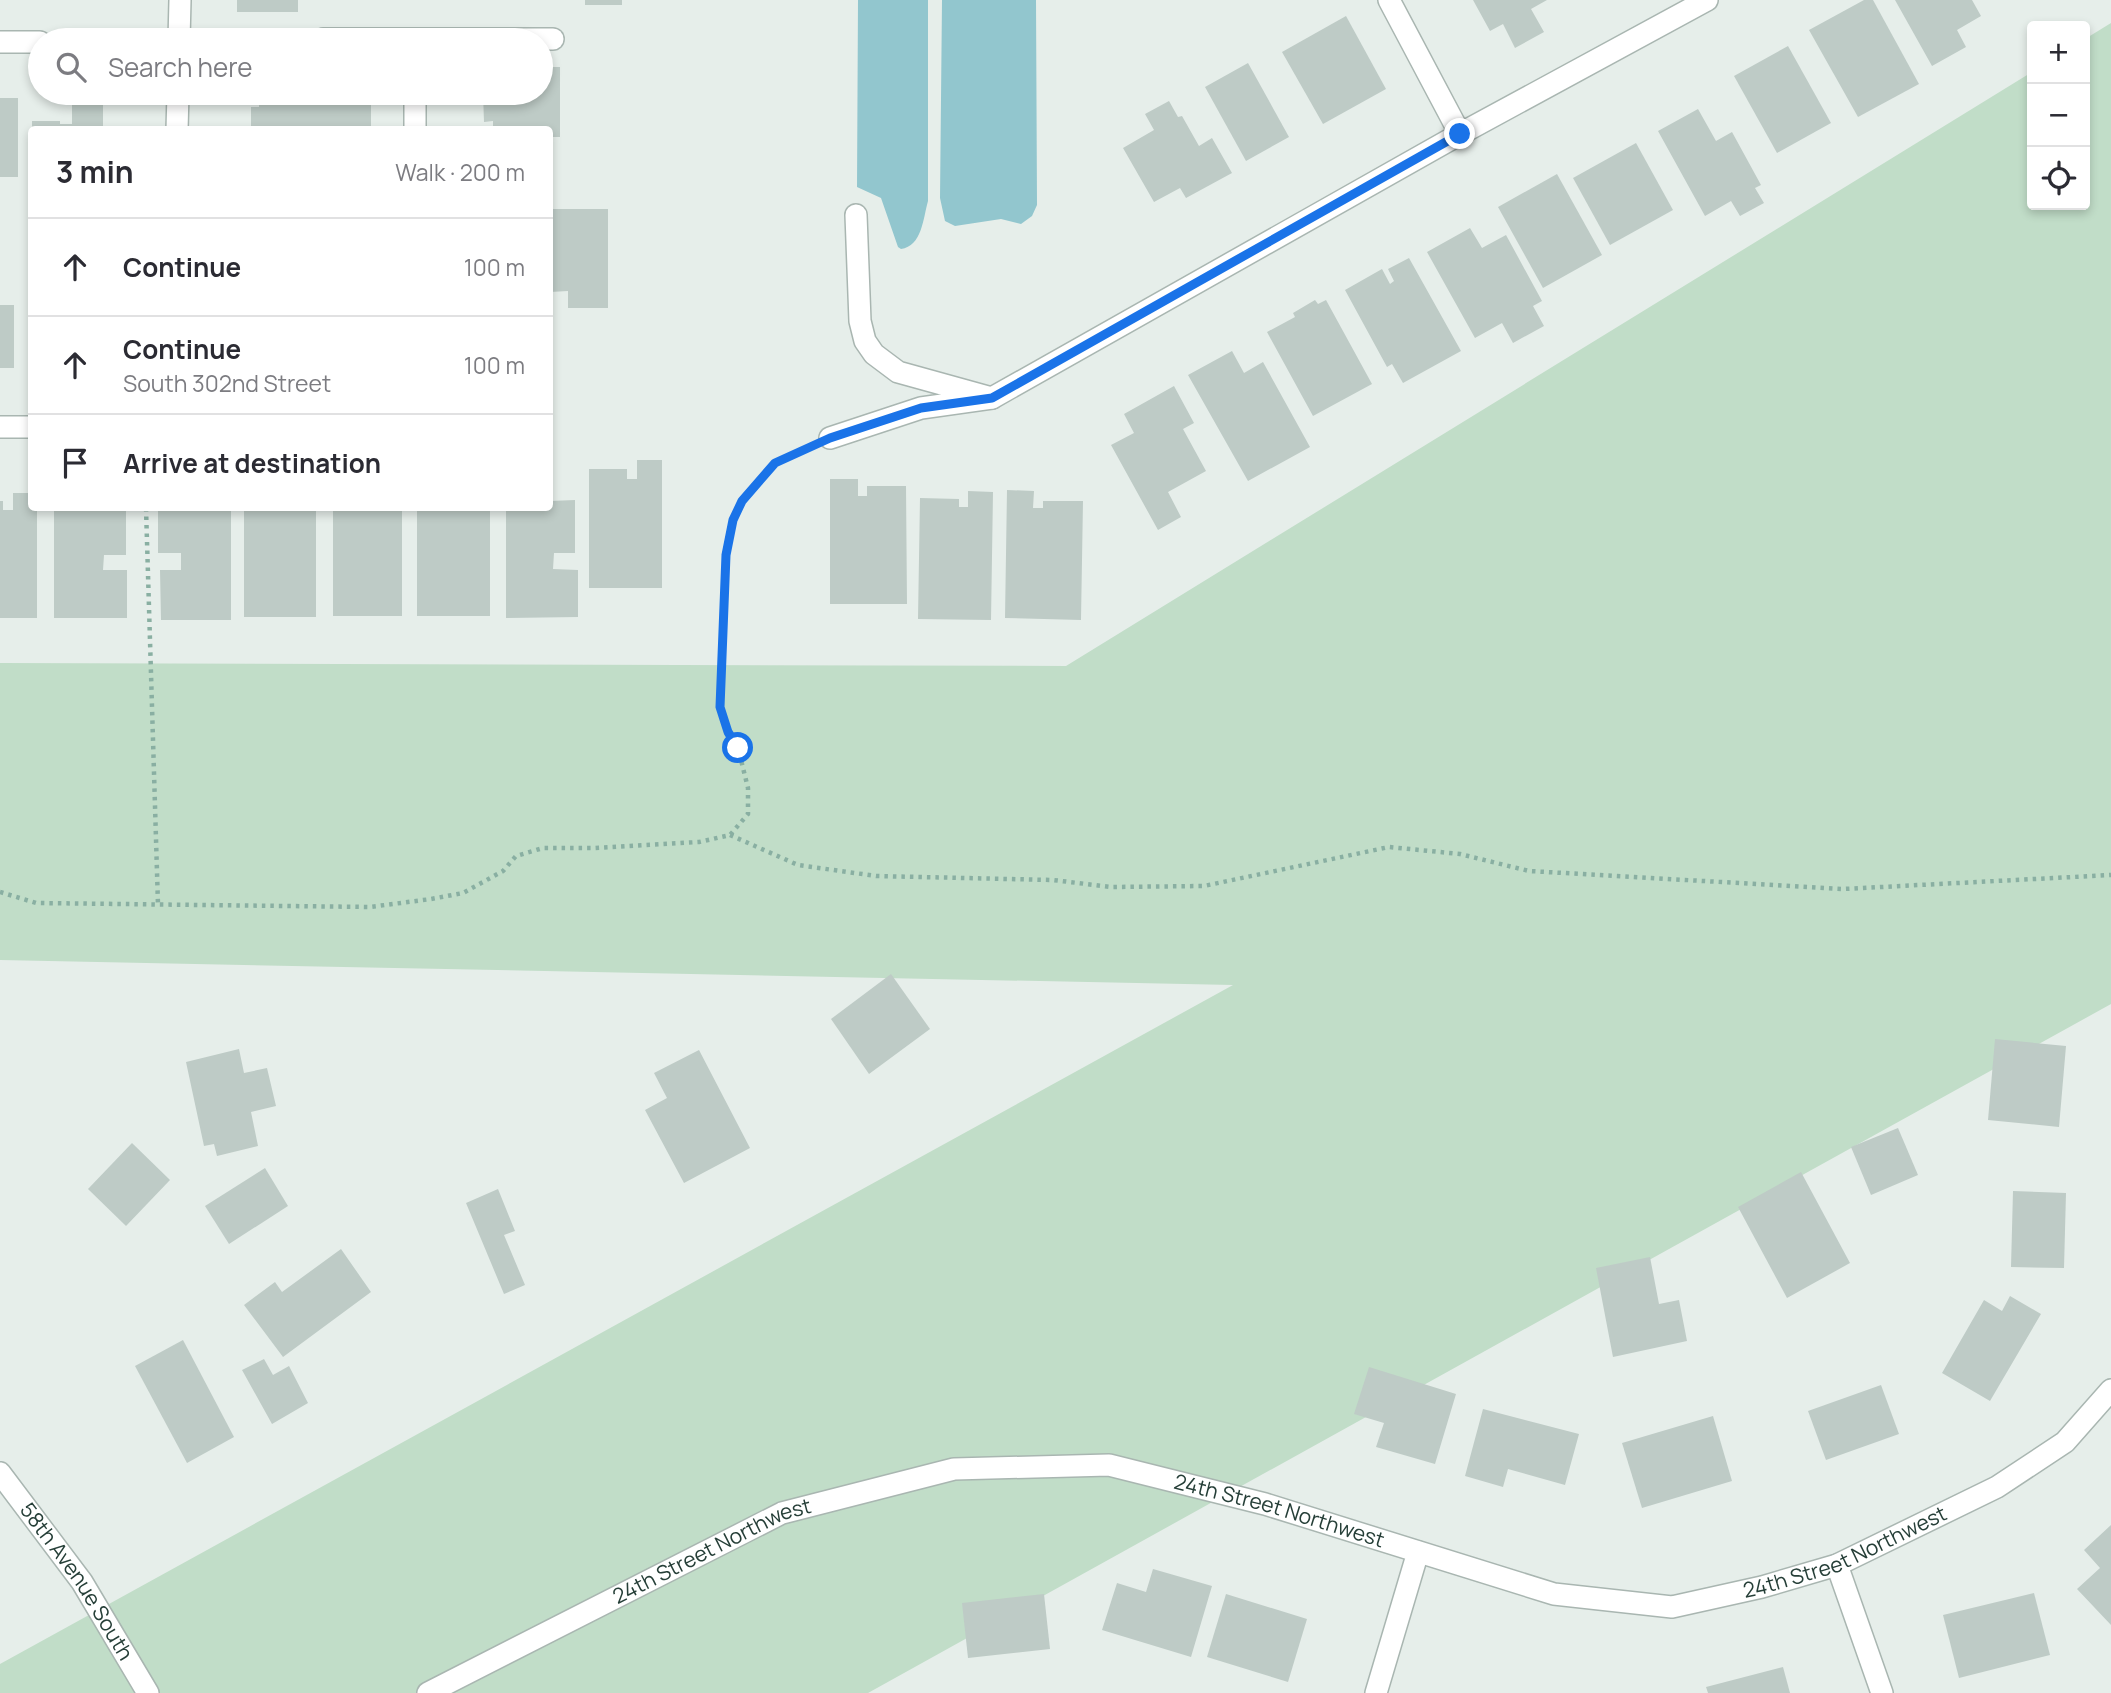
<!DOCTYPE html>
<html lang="en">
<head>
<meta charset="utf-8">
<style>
	:root { --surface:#fff; --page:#f7f7f7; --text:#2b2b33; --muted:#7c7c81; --line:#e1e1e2 }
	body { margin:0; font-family:Manrope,sans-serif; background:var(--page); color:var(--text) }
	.controls { position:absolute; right:21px; top:21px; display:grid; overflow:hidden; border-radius:7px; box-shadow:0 4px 10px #0003 }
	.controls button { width:63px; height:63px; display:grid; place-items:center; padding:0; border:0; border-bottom:2px solid var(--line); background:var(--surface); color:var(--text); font:35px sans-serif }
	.stop { position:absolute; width:21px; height:21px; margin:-16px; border:5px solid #1a73e8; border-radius:50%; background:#fff }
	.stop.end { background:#1a73e8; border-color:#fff; box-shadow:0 2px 7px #0008 }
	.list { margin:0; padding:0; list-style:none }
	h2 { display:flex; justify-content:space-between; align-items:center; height:91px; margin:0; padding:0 28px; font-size:30px }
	h2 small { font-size:23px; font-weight:400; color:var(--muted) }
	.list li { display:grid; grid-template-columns:46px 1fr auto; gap:21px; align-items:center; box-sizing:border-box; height:98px; padding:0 28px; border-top:2px solid var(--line) }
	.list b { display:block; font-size:26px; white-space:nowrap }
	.list p { margin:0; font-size:23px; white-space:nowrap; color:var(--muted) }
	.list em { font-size:23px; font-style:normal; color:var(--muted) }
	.icon { flex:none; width:38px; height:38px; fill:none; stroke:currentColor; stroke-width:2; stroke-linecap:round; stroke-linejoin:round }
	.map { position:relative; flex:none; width:2111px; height:1693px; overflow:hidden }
	.search { position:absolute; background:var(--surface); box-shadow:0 4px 10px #0003; left:28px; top:28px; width:525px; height:77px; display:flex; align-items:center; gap:18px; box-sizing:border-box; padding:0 24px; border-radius:38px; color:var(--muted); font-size:26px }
	.panel { position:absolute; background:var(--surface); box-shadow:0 4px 10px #0003; left:28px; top:126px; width:525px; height:385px; border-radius:7px }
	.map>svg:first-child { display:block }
	.green { fill:#c1ddc8 }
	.water { fill:#92c6ce }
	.building { fill:#becbc6 }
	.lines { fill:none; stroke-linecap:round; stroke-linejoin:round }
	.minor-casing { stroke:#a9b6b1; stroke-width:24 }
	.path { stroke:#89afa2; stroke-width:4.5; stroke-dasharray:3.5 5; stroke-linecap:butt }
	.minor { stroke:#fff; stroke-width:21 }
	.route { stroke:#1a73e8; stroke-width:9 }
	.labels { text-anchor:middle; stroke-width:6; stroke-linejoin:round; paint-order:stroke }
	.street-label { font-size:21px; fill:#263f38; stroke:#f6faf8 }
</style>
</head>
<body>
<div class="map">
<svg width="2111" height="1693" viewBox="0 0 2111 1693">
	<rect width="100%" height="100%" fill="#e6eeea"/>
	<polygon class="green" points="2111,23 2111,1004 868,1693 0,1693 0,1664 1233,985 0,960 0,663 1066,666 2032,72 2032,205 2085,205 2085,39"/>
	<g class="water">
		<path d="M858 0H928V201C923 219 922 246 901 249L898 247 881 198 857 187Z"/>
		<polygon points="942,0 1036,0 1037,205 1032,216 1021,224 1001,219 955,226 945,221 940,198"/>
	</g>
	<g class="building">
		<rect x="237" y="0" width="61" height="12"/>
		<rect x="585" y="0" width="37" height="5"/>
		<polygon points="1473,0 1547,0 1531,9 1544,32 1515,48 1503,24 1490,31"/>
		<polygon points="1864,0 1873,0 1919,84 1858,117 1809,30"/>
		<polygon points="1895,0 1972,0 1981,16 1957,30 1966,47 1932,66"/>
		<polygon points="1346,16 1386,89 1323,124 1282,52"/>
		<polygon points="1788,46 1831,123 1777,153 1734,76"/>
		<polygon points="1248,63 1289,137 1246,161 1205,87"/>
		<polygon points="541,67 560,67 560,137 550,137 550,130 493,130 493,121 484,122 483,93 541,93"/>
		<polygon points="242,93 371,93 371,130 251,130 251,107 259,107 259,99 242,99"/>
		<rect x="0" y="98" width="18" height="79"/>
		<polygon points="72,99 103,99 103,130 32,130 32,121 60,121 60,124 72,124"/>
		<polygon points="1169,101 1178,117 1182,116 1199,146 1212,138 1232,173 1186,198 1180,188 1154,202 1123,148 1154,130 1145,114"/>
		<polygon points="1698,109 1716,141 1732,132 1761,185 1755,188 1764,203 1740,216 1731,201 1705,216 1658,131"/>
		<polygon points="1636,143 1673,210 1610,245 1573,178"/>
		<polygon points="1557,174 1602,255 1543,288 1498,207"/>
		<polygon points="550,209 608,209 608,308 568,308 568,291 550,292"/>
		<polygon points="1470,228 1482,248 1506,235 1542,301 1533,306 1544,326 1513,343 1502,323 1475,338 1427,252"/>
		<polygon points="1409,258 1461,351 1403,383 1392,364 1387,367 1345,290 1382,269 1390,284 1394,281 1388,269"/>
		<polygon points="1315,300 1318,304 1326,300 1372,384 1313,416 1267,332 1295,317 1293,313"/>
		<rect x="0" y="305" width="14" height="63"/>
		<polygon points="1232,351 1244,373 1263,362 1310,447 1248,481 1188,375"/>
		<polygon points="1174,386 1194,423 1183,429 1206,471 1168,492 1181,517 1158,530 1111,445 1134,433 1124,414"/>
		<polygon points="637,460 662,460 662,588 589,588 589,469 627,469 627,479 637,479"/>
		<polygon points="830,479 858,479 858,496 867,496 867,486 906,486 907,604 830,604"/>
		<polygon points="1007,490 1034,491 1033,508 1043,508 1043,501 1083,501 1081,620 1005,618"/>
		<polygon points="968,491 993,492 991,620 918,619 920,498 959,499 959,507 968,507"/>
		<polygon points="13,493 32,493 32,508 37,508 37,618 0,618 0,501 3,501 3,510 13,510"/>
		<polygon points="575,500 575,553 554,553 553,569 578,570 578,617 506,618 506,508 550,508 550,501"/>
		<polygon points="54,508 126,508 126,555 104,555 103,570 127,570 127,618 54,618"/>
		<polygon points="158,508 231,508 231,620 161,620 160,570 181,570 181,553 158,553"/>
		<rect x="244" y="508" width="72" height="109"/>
		<rect x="333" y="508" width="69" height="108"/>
		<rect x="417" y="508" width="73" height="108"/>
		<polygon points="891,974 930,1029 869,1074 831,1019"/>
		<polygon points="1995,1039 2066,1046 2059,1127 1988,1120"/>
		<polygon points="239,1049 244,1073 267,1068 276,1106 251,1112 258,1146 217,1156 214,1144 204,1146 186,1062"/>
		<polygon points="699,1050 750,1148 684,1183 645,1110 667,1098 654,1073"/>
		<polygon points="1898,1128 1918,1175 1871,1195 1851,1147"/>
		<polygon points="132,1143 170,1180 126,1226 88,1189"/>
		<polygon points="265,1168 288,1206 229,1244 205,1206"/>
		<polygon points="1801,1172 1850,1263 1787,1298 1738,1207"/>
		<polygon points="498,1189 515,1231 504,1235 525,1285 504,1294 466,1203"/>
		<polygon points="2013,1191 2066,1193 2064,1268 2011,1267"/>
		<polygon points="341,1249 371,1292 283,1357 244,1305 275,1282 282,1292"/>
		<polygon points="1650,1257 1659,1304 1679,1300 1687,1341 1613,1357 1596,1268"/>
		<polygon points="2010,1296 2041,1314 1990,1401 1942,1373 1984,1300 2002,1311"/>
		<polygon points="183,1340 234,1437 187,1463 135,1366"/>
		<polygon points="264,1359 273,1375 289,1366 308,1403 272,1424 242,1370"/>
		<polygon points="1369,1367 1456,1394 1435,1464 1376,1447 1384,1423 1354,1414"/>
		<polygon points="1881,1385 1899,1434 1826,1460 1808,1411"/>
		<polygon points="1483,1409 1579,1434 1565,1485 1508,1469 1503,1487 1465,1476"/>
		<polygon points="1713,1416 1732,1481 1642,1508 1622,1443"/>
		<polygon points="2111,1525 2111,1625 2077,1589 2100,1568 2084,1550"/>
		<polygon points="1153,1569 1212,1586 1191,1657 1102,1630 1117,1583 1146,1592"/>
		<polygon points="2034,1593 2050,1655 1959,1678 1943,1615"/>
		<polygon points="1044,1594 1050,1649 968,1658 962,1603"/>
		<polygon points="1226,1594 1307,1619 1288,1682 1207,1657"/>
		<polygon points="1783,1667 1790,1693 1708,1693 1706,1687"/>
	</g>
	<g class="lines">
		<defs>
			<g id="minor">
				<polyline points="1389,0 1460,134"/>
				<polyline points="323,39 553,39"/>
				<polyline points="179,40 180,0"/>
				<polyline points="0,42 40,42"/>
				<polyline points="177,130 178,93"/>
				<polyline points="415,130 415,93"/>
				<polyline points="992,398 1460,134 1707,0"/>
				<polyline points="0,427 32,427"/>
				<polyline points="830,438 921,408 992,398 898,372 874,354 865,341 860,321 856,215"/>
				<path id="s1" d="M0 1473 82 1582 148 1693"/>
				<polyline points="1837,1565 1882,1693"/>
				<path id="s2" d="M428 1693 782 1513 954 1469 1109 1465 1265 1504 1554 1594 1672 1607 1762 1587 1837 1565 1997 1487 2065 1442 2111 1390"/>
				<polyline points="1376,1693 1418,1552"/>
			</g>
		</defs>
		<use href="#minor" class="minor-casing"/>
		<g class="path">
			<polyline points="146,508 158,905"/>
			<polyline points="730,835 798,865 876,876 1053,880 1111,887 1204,886 1389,847 1460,854 1529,871 1843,889 2111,875"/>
			<polyline points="0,892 36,903 370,907 431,899 463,893 503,871 516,856 543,848 594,848 699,842 730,835 748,814 748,788 738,748 728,731 720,707 726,555 733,520 742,501 775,463 804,450"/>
		</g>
		<use href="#minor" class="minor"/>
	</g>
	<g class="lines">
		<polyline class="route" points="738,748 728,732 720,707 726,555 733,520 742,501 775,463 830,438 921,408 992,398 1460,134"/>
	</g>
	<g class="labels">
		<g class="street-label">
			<text dy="7" stroke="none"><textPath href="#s2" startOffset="906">24th Street Northwest</textPath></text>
			<text dy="7" stroke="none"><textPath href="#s2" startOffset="1494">24th Street Northwest</textPath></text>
			<text dy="7" stroke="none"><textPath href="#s2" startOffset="318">24th Street Northwest</textPath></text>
			<text dy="7" stroke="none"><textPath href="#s1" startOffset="133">58th Avenue South</textPath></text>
		</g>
	</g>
</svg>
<div class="controls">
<button>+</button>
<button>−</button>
<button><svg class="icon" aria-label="locate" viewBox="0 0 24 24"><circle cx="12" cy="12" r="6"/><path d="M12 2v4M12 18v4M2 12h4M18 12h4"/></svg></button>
</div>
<div class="stop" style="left:738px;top:748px"></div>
<div class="stop end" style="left:1460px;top:134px"></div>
<div class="search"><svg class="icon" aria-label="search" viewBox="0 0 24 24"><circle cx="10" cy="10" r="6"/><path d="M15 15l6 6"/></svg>Search here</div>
<section class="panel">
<h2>3 min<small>Walk · 200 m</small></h2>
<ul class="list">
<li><svg class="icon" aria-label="ahead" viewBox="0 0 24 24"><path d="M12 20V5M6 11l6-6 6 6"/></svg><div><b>Continue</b></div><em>100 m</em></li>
<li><svg class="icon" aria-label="ahead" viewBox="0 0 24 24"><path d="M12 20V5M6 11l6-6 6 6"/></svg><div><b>Continue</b><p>South 302nd Street</p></div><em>100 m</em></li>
<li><svg class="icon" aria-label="arrive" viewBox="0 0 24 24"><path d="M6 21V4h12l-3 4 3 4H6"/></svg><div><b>Arrive at destination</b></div></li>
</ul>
</section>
</div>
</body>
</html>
